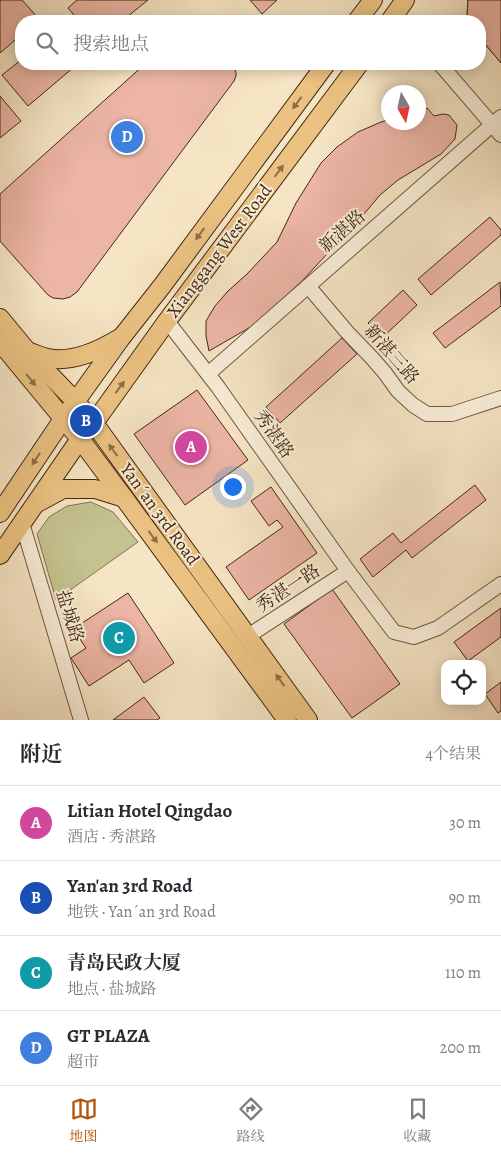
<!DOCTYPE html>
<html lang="zh">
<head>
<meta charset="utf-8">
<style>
	:root { --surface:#fff; --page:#f2f2f3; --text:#2b2b33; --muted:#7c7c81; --line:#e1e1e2; --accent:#b45309 }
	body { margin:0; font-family:Alegreya,"Noto Serif SC",serif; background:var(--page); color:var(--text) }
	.controls { position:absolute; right:15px; bottom:15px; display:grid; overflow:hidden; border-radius:10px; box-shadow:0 2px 12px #0003 }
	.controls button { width:45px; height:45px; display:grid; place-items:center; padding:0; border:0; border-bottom:1px solid var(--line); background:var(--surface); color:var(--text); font:25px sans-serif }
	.compass { position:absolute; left:381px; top:85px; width:45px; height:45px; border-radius:50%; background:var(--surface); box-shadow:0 2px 12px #0003; rotate:171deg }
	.you { position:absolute; left:232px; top:486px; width:18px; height:18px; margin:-12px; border:4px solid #fff; border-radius:50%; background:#1a73e8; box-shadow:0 0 0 8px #1a73e833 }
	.badge { display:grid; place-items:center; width:32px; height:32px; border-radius:50%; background:var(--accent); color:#fff; font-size:16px; font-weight:700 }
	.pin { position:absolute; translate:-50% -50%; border:2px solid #fff; box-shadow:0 1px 5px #0006 }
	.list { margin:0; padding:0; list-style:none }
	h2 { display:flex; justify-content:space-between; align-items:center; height:65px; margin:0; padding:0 20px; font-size:21px }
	h2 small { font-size:16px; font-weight:400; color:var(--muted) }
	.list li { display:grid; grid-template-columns:32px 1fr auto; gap:15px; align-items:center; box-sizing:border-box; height:75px; padding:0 20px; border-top:1px solid var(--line) }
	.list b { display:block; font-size:19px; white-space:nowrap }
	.list p { margin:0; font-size:16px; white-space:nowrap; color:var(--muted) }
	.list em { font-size:16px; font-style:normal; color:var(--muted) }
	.icon { flex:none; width:28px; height:28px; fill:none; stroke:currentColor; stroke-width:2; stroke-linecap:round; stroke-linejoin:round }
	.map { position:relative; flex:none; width:501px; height:720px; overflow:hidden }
	.search { position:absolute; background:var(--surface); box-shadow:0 2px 12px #0003; left:15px; right:15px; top:15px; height:55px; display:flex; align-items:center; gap:12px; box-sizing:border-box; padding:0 18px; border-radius:20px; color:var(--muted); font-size:19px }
	.sheet { height:365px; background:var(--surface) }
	nav { display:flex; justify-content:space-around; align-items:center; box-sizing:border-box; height:70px; border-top:1px solid var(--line); background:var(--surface); font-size:14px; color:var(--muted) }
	nav a { display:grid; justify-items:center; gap:2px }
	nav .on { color:var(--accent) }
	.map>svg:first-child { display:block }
	.green { fill:#c4c28f; stroke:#837550 }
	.building { fill:#ecb5a5; stroke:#422812 }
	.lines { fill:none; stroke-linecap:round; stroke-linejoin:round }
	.minor-casing { stroke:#6f573f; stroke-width:16 }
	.major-casing { stroke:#422812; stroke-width:20 }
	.minor { stroke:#f9eed9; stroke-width:14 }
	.major { stroke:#ebc282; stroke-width:18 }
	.oneway { fill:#8e6d44 }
	.labels { text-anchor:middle; stroke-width:4; stroke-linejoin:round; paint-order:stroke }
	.street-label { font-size:18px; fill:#422812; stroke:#f9eed9 }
</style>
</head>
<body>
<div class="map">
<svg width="501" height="720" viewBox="0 0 501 720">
	<rect width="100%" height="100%" fill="#f6e5c5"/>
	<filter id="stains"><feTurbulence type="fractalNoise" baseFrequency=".004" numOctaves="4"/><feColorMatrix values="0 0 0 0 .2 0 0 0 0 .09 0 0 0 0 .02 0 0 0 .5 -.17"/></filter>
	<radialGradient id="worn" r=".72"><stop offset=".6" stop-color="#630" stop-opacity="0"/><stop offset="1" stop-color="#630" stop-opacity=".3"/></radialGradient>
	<polygon class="green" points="91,502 113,512 138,542 56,600 37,534 49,517 67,506"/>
	<g class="building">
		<polygon points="0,0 22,0 39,19 37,21 21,21 21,35 0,53"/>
		<polygon points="77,0 148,0 122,21 79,21 68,8"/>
		<polygon points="250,0 277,0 262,14"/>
		<polygon points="468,0 501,0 501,63 480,38 480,21 469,21 467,17"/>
		<polygon points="468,0 501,0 501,63 480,38 480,21 469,21 467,17"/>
		<polygon points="21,60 21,64 72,64 74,67 28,106 2,75"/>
		<polygon points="145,64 230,64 234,69 236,72 236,76 234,81 77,292 70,297 63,299 53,298 48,295 0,241 0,194"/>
		<polygon points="0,96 21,121 0,138"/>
		<polygon points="427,108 434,116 443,114 449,115 457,125 455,139 441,154 398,180 380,195 364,214 353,221 341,239 301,282 254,325 209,351 206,336 206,321 215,306 228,291 247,274 277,242 296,203 321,163 337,147 358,132 381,122 388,120 388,122 418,122 418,113"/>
		<polygon points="490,217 501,230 501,235 431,295 418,279"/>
		<polygon points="500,282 501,306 445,348 433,333"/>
		<polygon points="403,290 417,305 382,338 368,323"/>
		<polygon points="342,338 357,354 280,423 266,407"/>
		<polygon points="197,390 248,460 185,505 134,434"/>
		<polygon points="475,485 486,500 412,558 406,550 373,577 360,559 393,533 401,543"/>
		<polygon points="271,487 317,553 249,600 226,567 283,527 277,520 269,526 251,501"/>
		<polygon points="332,589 400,684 352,718 284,624"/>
		<polygon points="128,593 174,663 144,683 129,660 89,686 71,658 86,648 73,629"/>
		<polygon points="501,608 501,637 468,661 454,642"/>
		<polygon points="501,682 501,711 498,713 485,694"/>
		<polygon points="144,697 160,718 157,720 113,720"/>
	</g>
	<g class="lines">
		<defs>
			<g id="minor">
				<polyline points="440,64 501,135"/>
				<polyline points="308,286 347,332 372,358 385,373 398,391 413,405 427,414 452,414 501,398"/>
				<polyline points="167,321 218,387 348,571 394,632 414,637 438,628 501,584"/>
				<polyline points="208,374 501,117"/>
				<polyline points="22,523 81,720"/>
				<polyline points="248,636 348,571"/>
			</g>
			<g id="major">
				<polyline points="357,21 373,0"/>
				<polyline points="390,21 405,0"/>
				<polyline points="0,318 28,352 75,401 94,423 308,720"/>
				<polyline points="0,342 80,439 124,498 287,720"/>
				<path d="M30 352C36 354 42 357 48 358 72 363 98 351 118 339"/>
				<polyline points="39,502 63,489 95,489 124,498"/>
				<polyline points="0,513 63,419 121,338 162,286 326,64"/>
				<polyline points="0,555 80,439 94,423 167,321 359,64"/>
			</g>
		</defs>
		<use href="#minor" class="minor-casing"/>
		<use href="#major" class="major-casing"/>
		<use href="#minor" class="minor"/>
		<use href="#major" class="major"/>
	</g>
	<defs><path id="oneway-solid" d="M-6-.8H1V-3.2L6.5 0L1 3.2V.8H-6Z" transform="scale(1.25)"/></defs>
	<g class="oneway">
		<use href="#oneway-solid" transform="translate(297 103) rotate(126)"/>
		<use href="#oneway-solid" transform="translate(279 171) rotate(-53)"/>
		<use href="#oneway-solid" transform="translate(200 234) rotate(126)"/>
		<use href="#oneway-solid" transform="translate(31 380) rotate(51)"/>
		<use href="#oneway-solid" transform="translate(120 387) rotate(-54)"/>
		<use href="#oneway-solid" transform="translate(113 450) rotate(-126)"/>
		<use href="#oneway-solid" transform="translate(36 459) rotate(123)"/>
		<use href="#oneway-solid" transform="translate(153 537) rotate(54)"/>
		<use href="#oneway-solid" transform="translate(280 680) rotate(-126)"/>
	</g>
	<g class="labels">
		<g class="street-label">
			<text transform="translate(342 231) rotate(-41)" y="6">新湛路</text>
			<text transform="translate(219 251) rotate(-53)" y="6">Xianggang West Road</text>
			<text transform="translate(392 354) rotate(49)" y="6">新湛三路</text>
			<text transform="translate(274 434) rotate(55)" y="6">秀湛路</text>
			<text transform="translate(160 514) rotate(54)" y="6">Yan´an 3rd Road</text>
			<text transform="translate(288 588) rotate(-33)" y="6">秀湛一路</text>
			<text transform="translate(70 616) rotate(73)" y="6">盐城路</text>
		</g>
	</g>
	<rect width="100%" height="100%" filter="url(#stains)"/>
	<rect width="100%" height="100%" fill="url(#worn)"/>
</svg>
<div class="controls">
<button><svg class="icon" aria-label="locate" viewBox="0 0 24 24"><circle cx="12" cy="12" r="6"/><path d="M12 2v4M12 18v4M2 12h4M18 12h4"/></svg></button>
</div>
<svg class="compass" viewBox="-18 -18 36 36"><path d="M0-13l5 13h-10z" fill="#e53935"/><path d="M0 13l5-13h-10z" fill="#7c7c81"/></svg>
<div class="you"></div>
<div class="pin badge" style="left:191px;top:447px;background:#d1479c">A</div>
<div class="pin badge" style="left:86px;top:421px;background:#1a4fb4">B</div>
<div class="pin badge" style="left:119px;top:638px;background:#0f9aa8">C</div>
<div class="pin badge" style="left:127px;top:137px;background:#3f7fe0">D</div>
<div class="search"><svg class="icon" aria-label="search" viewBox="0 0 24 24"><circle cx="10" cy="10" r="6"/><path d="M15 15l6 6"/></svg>搜索地点</div>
</div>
<section class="sheet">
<h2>附近<small>4个结果</small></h2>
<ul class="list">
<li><span class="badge" style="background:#d1479c">A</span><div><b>Litian Hotel Qingdao</b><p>酒店 · 秀湛路</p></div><em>30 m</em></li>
<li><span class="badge" style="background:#1a4fb4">B</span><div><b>Yan'an 3rd Road</b><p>地铁 · Yan´an 3rd Road</p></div><em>90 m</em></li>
<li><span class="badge" style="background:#0f9aa8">C</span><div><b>青岛民政大厦</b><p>地点 · 盐城路</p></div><em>110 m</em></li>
<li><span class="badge" style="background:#3f7fe0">D</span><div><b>GT PLAZA</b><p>超市</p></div><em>200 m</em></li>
</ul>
</section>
<nav>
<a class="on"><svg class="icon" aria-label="map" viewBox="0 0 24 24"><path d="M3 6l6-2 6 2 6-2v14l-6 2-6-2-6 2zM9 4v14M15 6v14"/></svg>地图</a>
<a><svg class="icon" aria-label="directions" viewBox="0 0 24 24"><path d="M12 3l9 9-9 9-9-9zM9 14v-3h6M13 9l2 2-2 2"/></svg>路线</a>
<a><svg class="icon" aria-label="saved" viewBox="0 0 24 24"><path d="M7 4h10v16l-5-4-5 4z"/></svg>收藏</a>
</nav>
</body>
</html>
